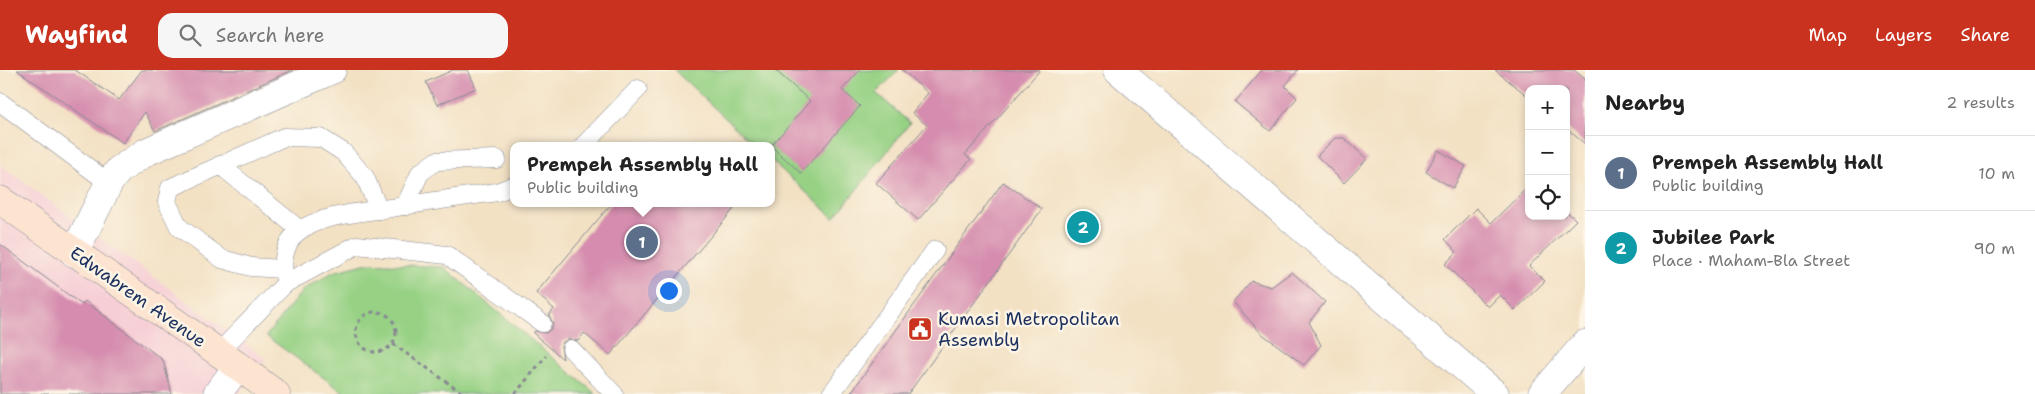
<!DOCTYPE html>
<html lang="en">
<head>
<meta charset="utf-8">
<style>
	:root { --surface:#fff; --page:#f6f6f6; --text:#222; --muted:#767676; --line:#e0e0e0; --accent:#c8321e }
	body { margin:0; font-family:"Shantell Sans",sans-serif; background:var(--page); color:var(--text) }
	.controls { position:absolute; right:15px; top:15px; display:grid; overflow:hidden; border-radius:10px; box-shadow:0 2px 8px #0003 }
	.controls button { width:45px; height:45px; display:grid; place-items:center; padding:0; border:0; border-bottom:1px solid var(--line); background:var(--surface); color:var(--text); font:25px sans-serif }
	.you { position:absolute; left:668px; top:220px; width:18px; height:18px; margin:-12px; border:4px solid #fff; border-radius:50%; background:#1a73e8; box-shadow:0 0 0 8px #1a73e833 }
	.badge { display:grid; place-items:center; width:32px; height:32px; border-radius:50%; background:var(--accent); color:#fff; font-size:16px; font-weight:700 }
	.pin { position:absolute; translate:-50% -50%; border:2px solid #fff; box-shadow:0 1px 5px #0006 }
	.popup { position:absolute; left:510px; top:72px; width:265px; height:65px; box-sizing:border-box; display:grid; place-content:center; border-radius:10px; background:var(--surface); filter:drop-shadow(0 1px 4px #0005); font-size:16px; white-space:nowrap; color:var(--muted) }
	.popup b { font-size:19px; color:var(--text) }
	.popup::after { content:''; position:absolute; left:50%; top:100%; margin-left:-10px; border:10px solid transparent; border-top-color:var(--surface) }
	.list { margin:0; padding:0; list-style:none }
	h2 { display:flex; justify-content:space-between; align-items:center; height:65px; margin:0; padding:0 20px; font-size:21px }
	h2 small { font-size:16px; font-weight:400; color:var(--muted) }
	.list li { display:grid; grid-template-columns:32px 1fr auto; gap:15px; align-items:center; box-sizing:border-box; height:75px; padding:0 20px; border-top:1px solid var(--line) }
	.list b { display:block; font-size:19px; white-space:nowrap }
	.list p { margin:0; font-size:16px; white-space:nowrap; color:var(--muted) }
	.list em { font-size:16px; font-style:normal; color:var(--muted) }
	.icon { flex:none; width:28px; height:28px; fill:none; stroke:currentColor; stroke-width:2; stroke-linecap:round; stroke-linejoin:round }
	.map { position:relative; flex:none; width:1585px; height:324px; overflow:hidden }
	header { display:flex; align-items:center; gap:30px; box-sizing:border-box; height:70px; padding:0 25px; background:var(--accent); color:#fff }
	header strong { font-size:24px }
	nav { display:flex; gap:28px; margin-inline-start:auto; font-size:18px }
	.search { width:350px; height:45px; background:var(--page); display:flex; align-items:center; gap:12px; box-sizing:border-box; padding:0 18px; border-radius:15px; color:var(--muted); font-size:19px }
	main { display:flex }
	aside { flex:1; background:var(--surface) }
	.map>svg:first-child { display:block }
	.built { fill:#f6cfd6 }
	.green { fill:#96d184; stroke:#588071 }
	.building { fill:#d58cae }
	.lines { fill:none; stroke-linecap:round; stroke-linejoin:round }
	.lane-casing { stroke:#878891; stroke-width:19 }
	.street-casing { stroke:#878891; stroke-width:29 }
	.secondary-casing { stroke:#878891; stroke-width:29 }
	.path { stroke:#878891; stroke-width:3; stroke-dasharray:4 4; stroke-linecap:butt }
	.lane { stroke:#fff; stroke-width:18 }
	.street { stroke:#fff; stroke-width:28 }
	.secondary { stroke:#fde4d1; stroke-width:28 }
	.labels { text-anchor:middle; stroke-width:5; stroke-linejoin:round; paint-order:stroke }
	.street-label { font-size:18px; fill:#1b2f5e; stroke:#fcf5e5 }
	.poi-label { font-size:18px; fill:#1b2f5e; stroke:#fcf5e5; text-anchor:start }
</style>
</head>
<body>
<header>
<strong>Wayfind</strong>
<div class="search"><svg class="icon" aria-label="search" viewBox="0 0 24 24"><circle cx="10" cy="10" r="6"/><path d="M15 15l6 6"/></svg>Search here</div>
<nav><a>Map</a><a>Layers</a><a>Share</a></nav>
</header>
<main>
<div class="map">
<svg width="1585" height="324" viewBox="0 0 1585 324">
	<rect width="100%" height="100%" fill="#fcf5e5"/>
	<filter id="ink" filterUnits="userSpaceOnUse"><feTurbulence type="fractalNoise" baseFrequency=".02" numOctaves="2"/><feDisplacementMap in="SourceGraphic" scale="10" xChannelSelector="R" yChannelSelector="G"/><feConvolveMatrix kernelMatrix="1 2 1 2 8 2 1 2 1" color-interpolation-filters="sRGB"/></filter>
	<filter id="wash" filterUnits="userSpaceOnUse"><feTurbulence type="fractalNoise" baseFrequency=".0096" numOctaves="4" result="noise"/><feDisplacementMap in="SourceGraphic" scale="20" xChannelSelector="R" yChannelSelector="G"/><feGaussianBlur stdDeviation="1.12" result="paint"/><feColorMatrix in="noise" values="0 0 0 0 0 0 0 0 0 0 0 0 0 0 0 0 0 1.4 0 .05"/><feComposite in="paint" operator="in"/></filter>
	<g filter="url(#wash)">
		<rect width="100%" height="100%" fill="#f3e1c4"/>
		<polygon class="built" points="0,95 266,289 239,324 0,324"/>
		<g class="green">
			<polygon points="674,0 899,0 876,23 910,53 834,148 771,90 771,76 755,76"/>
			<polygon points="368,193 444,197 596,324 346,324 266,266 303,220 333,202"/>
		</g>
		<g id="blocks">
			<g class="building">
				<polygon points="17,0 75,0 119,30 142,0 293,0 155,61 145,42 123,73"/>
				<polygon points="453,0 468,0 476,18 437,35 426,12"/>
				<polygon points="775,0 860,0 842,20 860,36 801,103 771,76 810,31"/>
				<polygon points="902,0 1040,0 965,85 971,89 918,150 876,113 927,55 912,43 928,23"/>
				<polygon points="1262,0 1298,0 1285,16 1297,28 1270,61 1235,32"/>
				<polygon points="1495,0 1574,0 1585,9 1585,74 1566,58 1566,19 1529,19 1529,27"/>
				<polygon points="1335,68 1344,68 1367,89 1344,113 1317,86"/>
				<polygon points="1438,80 1466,96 1453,118 1426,102"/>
				<polygon points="1003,112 1042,139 908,324 850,324"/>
				<polygon points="1529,116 1529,146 1566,146 1566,141 1576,150 1529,196 1545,211 1515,240 1500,225 1488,237 1445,194 1457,182 1445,169 1476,138 1491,153"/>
				<polygon points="612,133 739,133 610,285 584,263 578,271 569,269 563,272 561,276 563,289 533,263 535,261 546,263 550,260 553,254 549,245 554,239 536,223"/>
				<polygon points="0,174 82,235 85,231 163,290 172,324 0,324"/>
				<polygon points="1292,202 1325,232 1309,252 1321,275 1304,295 1261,263 1233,232 1251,211 1271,217"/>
			</g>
		</g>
	</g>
	<g filter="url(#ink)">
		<use href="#blocks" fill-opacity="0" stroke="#878891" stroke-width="1"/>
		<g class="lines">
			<defs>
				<g id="lane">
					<polyline points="0,32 109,113"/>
					<polyline points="583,76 638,19"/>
					<polyline points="220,95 300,160"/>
					<polyline points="405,136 420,103 436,91 497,89"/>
					<polyline points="282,199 251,197 222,189 179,157 167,132 170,118 284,67 321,68 343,82 365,107 379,140"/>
					<path d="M285 210C281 193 284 172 299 161 320 145 364 142 391 138 426 132 462 127 497 122L513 116"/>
					<polyline points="571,279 614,324"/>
					<polyline points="219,282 286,213 357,175 447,185 542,253"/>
					<polyline points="831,324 935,180"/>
				</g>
				<g id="street">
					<polyline points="1118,0 1495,324"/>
					<polyline points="74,183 109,113 119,100 146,82 332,0"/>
					<polyline points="217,324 238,296"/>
					<polyline points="1542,324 1585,274"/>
				</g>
				<polyline id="secondary" points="0,130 238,296 276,324"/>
			</defs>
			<use href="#lane" class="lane-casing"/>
			<use href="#street" class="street-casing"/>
			<use href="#secondary" class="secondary-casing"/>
			<g class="path">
				<circle cx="376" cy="262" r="20"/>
				<polyline points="393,274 464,324"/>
				<polyline points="515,324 546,286"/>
			</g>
			<use href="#lane" class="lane"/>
			<use href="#street" class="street"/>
			<use href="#secondary" class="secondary"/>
		</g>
	</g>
	<defs>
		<symbol id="civic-square" viewBox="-11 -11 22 22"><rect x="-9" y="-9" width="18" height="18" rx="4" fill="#c8321e" stroke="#fcf5e5"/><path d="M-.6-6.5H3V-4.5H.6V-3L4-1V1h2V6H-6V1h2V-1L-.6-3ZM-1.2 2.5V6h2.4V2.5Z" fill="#fff"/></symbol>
	</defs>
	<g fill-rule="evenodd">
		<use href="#civic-square" x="906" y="245" width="28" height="28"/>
	</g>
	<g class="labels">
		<g class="street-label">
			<text transform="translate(138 227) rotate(35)" y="6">Edwabrem Avenue</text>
		</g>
		<g class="poi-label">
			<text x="938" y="255">Kumasi Metropolitan<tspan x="938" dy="21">Assembly</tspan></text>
		</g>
	</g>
</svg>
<div class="controls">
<button>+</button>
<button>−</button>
<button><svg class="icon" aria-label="locate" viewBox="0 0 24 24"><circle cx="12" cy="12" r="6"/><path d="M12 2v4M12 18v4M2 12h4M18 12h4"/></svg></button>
</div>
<div class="you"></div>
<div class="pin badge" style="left:642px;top:172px;background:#5c6f8a">1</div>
<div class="popup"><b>Prempeh Assembly Hall</b>Public building</div>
<div class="pin badge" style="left:1083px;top:157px;background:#0f9aa8">2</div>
</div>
<aside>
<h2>Nearby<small>2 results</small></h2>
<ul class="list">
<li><span class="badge" style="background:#5c6f8a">1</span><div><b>Prempeh Assembly Hall</b><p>Public building</p></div><em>10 m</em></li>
<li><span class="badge" style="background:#0f9aa8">2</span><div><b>Jubilee Park</b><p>Place · Maham-Bla Street</p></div><em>90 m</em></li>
</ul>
</aside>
</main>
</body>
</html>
